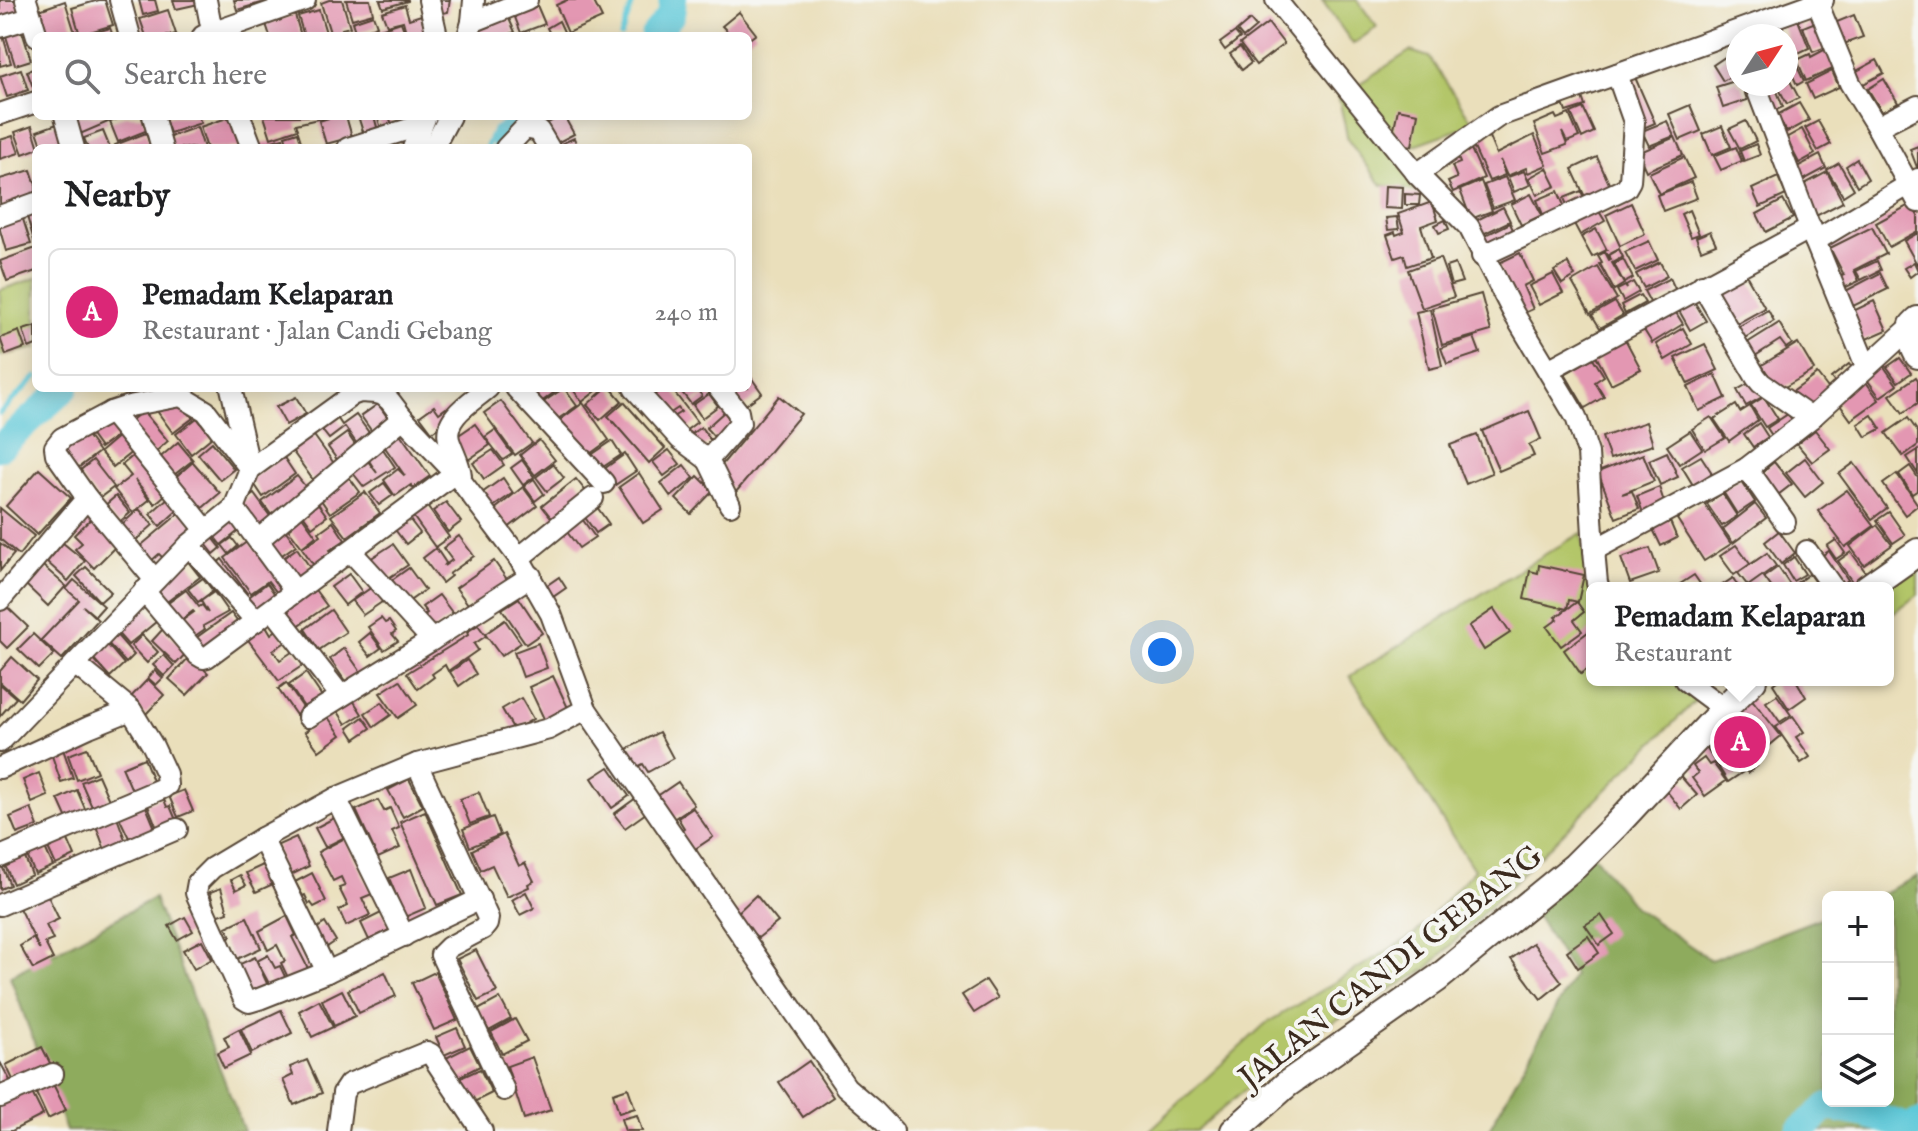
<!DOCTYPE html>
<html lang="en">
<head>
<meta charset="utf-8">
<style>
	:root { --surface:#fff; --page:#f6f6f6; --text:#202124; --muted:#757577; --line:#e0e0e0; --accent:#db2777 }
	body { margin:0; font-family:"IM FELL English",serif; background:var(--page); color:var(--text) }
	.controls { position:absolute; right:24px; bottom:24px; display:grid; overflow:hidden; border-radius:12px; box-shadow:0 4px 20px #0003 }
	.controls button { width:72px; height:72px; display:grid; place-items:center; padding:0; border:0; border-bottom:2px solid var(--line); background:var(--surface); color:var(--text); font:40px sans-serif }
	.compass { position:absolute; left:1726px; top:24px; width:72px; height:72px; border-radius:50%; background:var(--surface); box-shadow:0 4px 20px #0003; rotate:54deg }
	.you { position:absolute; left:1162px; top:652px; width:28px; height:28px; margin:-20px; border:6px solid #fff; border-radius:50%; background:#1a73e8; box-shadow:0 0 0 12px #1a73e833 }
	.badge { display:grid; place-items:center; width:52px; height:52px; border-radius:50%; background:var(--accent); color:#fff; font-size:26px; font-weight:700 }
	.pin { position:absolute; translate:-50% -50%; border:4px solid #fff; box-shadow:0 2px 8px #0006 }
	.popup { position:absolute; left:1586px; top:582px; width:308px; height:104px; box-sizing:border-box; display:grid; place-content:center; border-radius:12px; background:var(--surface); filter:drop-shadow(0 2px 6px #0005); font-size:26px; white-space:nowrap; color:var(--muted) }
	.popup b { font-size:30px; color:var(--text) }
	.popup::after { content:''; position:absolute; left:50%; top:100%; margin-left:-16px; border:16px solid transparent; border-top-color:var(--surface) }
	.list { margin:0; padding:0; list-style:none }
	h2 { display:flex; justify-content:space-between; align-items:center; height:104px; margin:0; padding:0 32px; font-size:34px }
	h2 small { font-size:26px; font-weight:400; color:var(--muted) }
	.list li { display:grid; grid-template-columns:52px 1fr auto; gap:24px; align-items:center; box-sizing:border-box; height:128px; margin:0 16px 16px; padding:0 16px; border:2px solid var(--line); border-radius:12px }
	.list b { display:block; font-size:30px; white-space:nowrap }
	.list p { margin:0; font-size:26px; white-space:nowrap; color:var(--muted) }
	.list em { font-size:26px; font-style:normal; color:var(--muted) }
	.icon { flex:none; width:44px; height:44px; fill:none; stroke:currentColor; stroke-width:2; stroke-linecap:round; stroke-linejoin:round }
	.map { position:relative; flex:none; width:1918px; height:1131px; overflow:hidden }
	.search { position:absolute; background:var(--surface); box-shadow:0 4px 20px #0003; left:32px; top:32px; width:720px; height:88px; display:flex; align-items:center; gap:20px; box-sizing:border-box; padding:0 28px; border-radius:12px; color:var(--muted); font-size:30px }
	.panel { position:absolute; background:var(--surface); box-shadow:0 4px 20px #0003; left:32px; top:144px; width:720px; height:248px; border-radius:12px }
	.map>svg:first-child { display:block }
	.green { fill:#b3c669; stroke:#777844; stroke-width:2 }
	.forest { fill:#8eab5d; stroke:#646a3e; stroke-width:2 }
	.lines { fill:none; stroke-linecap:round; stroke-linejoin:round }
	.stream { stroke:#5ec9d9; stroke-width:5 }
	.river { stroke:#5ec9d9; stroke-width:28 }
	.building { fill:#e397b2 }
	.minor-casing { stroke:#554536; stroke-width:24 }
	.major-casing { stroke:#554536; stroke-width:30 }
	.minor { stroke:#fff; stroke-width:20 }
	.major { stroke:#fff; stroke-width:26 }
	.labels { text-anchor:middle; stroke-width:8; stroke-linejoin:round; paint-order:stroke }
	.street-label { font-size:32px; fill:#3b2a1e; stroke:#f6f6f2 }
</style>
</head>
<body>
<div class="map">
<svg width="1918" height="1131" viewBox="0 0 1918 1131">
	<rect width="100%" height="100%" fill="#f6f6f2"/>
	<filter id="ink" filterUnits="userSpaceOnUse"><feTurbulence type="fractalNoise" baseFrequency=".0125" numOctaves="2"/><feDisplacementMap in="SourceGraphic" scale="16" xChannelSelector="R" yChannelSelector="G"/><feConvolveMatrix kernelMatrix="1 2 1 2 8 2 1 2 1" color-interpolation-filters="sRGB"/></filter>
	<filter id="wash" filterUnits="userSpaceOnUse"><feTurbulence type="fractalNoise" baseFrequency=".006" numOctaves="4" result="noise"/><feDisplacementMap in="SourceGraphic" scale="32" xChannelSelector="R" yChannelSelector="G"/><feGaussianBlur stdDeviation="1.8" result="paint"/><feColorMatrix in="noise" values="0 0 0 0 0 0 0 0 0 0 0 0 0 0 0 0 0 1.4 0 .05"/><feComposite in="paint" operator="in"/></filter>
	<g filter="url(#wash)">
		<rect width="100%" height="100%" fill="#eadfbb"/>
		<g class="green">
			<polygon points="1322,0 1357,0 1377,27 1353,44"/>
			<polygon points="1410,51 1429,57 1474,124 1412,146 1391,142 1354,87"/>
			<polygon points="1336,85 1402,159 1418,192 1382,185 1371,171 1348,140"/>
			<polygon points="36,278 36,348 0,356 0,290"/>
			<polygon points="1582,533 1586,574 1593,588 1592,680 1684,680 1699,697 1427,969 1310,1035 1196,1131 1149,1131 1265,1024 1415,934 1474,870 1350,676 1552,550"/>
			<polygon points="1918,544 1918,595 1888,616 1888,588"/>
		</g>
		<g class="forest">
			<polygon points="1592,853 1634,907 1711,960 1828,915 1828,1101 1888,1101 1888,897 1875,897 1918,876 1918,1131 1488,1131 1574,975 1536,915"/>
			<polygon points="154,898 244,1131 66,1131 10,976"/>
		</g>
		<g class="lines">
			<g class="stream">
				<polyline points="621,36 634,0"/>
				<polyline points="486,148 494,130 518,116"/>
				<polyline points="0,413 36,377"/>
			</g>
			<g class="river">
				<polyline points="654,36 671,15 673,0"/>
				<polyline points="505,140 506,136 545,116"/>
				<polyline points="0,447 65,388"/>
				<polyline points="1800,1131 1827,1107 1866,1114 1911,1128 1918,1123"/>
			</g>
		</g>
		<g id="blocks">
			<g class="building">
				<polygon points="0,0 18,0 24,15 0,23"/>
				<polygon points="99,0 105,0 113,25 80,35 72,8"/>
				<polygon points="139,0 155,0 158,11 143,15"/>
				<polygon points="173,0 202,0 203,3 176,9"/>
				<polygon points="234,0 268,0 268,1 237,10"/>
				<polygon points="329,0 342,0 350,27 342,29 344,36 331,36 321,3"/>
				<polygon points="346,0 370,0 373,13 352,19"/>
				<polygon points="380,0 408,0 408,1 383,8"/>
				<polygon points="431,0 450,0 448,12 434,15"/>
				<polygon points="567,0 593,0 602,18 568,33 556,5"/>
				<polygon points="65,1 76,36 47,36 39,10"/>
				<polygon points="536,3 545,24 521,33 513,12"/>
				<polygon points="405,5 409,19 421,15 427,36 407,36 403,21 387,25 382,12"/>
				<polygon points="168,10 176,34 168,36 146,36 140,19"/>
				<polygon points="319,10 327,36 304,36 298,16"/>
				<polygon points="506,12 515,32 506,36 479,36 474,25"/>
				<polygon points="739,12 756,34 748,40 748,36 723,36 728,32 722,26"/>
				<polygon points="295,15 301,36 270,36 266,24"/>
				<polygon points="373,15 377,26 356,34 352,22"/>
				<polygon points="1854,15 1863,37 1841,45 1832,24"/>
				<polygon points="1250,20 1256,27 1243,38 1237,31"/>
				<polygon points="1798,20 1809,48 1794,55 1782,26"/>
				<polygon points="559,21 566,36 551,36 547,28"/>
				<polygon points="1818,21 1829,46 1813,52 1803,27"/>
				<polygon points="401,22 406,36 375,36 374,31"/>
				<polygon points="1268,23 1284,44 1256,65 1240,44"/>
				<polygon points="0,26 11,63 0,66"/>
				<polygon points="21,28 31,60 15,65 5,33"/>
				<polygon points="110,28 113,36 87,36 87,35"/>
				<polygon points="1235,32 1240,38 1225,50 1220,43"/>
				<polygon points="1240,47 1251,63 1242,70 1230,54"/>
				<polygon points="1826,49 1835,68 1806,81 1797,60 1810,54 1811,57"/>
				<polygon points="1731,53 1738,64 1738,72 1723,81 1713,65"/>
				<polygon points="1877,60 1884,73 1858,87 1851,74"/>
				<polygon points="1795,62 1804,81 1797,85 1788,65"/>
				<polygon points="36,68 36,86 33,87 27,71"/>
				<polygon points="21,69 28,90 7,97 0,76"/>
				<polygon points="1832,71 1839,87 1813,99 1806,84"/>
				<polygon points="1634,75 1655,123 1641,129 1621,81"/>
				<polygon points="1884,79 1898,103 1882,112 1868,89"/>
				<polygon points="1738,80 1738,84 1742,84 1747,100 1723,108 1716,87"/>
				<polygon points="1790,81 1799,98 1787,104 1778,87"/>
				<polygon points="1775,86 1783,107 1774,111 1766,90"/>
				<polygon points="1580,91 1585,106 1566,112 1561,98"/>
				<polygon points="1799,103 1809,120 1787,132 1777,115"/>
				<polygon points="1690,105 1701,131 1680,140 1669,114"/>
				<polygon points="1583,108 1594,132 1582,138 1571,113"/>
				<polygon points="1398,109 1418,113 1412,146 1391,142"/>
				<polygon points="1569,114 1579,137 1567,142 1562,132 1567,145 1545,153 1534,124 1555,115 1557,119"/>
				<polygon points="71,116 105,116 108,122 80,134"/>
				<polygon points="124,116 142,116 148,130 118,142 110,122"/>
				<polygon points="164,116 198,116 201,123 170,133"/>
				<polygon points="233,116 242,148 207,148 200,127"/>
				<polygon points="264,116 327,116 327,117 296,124 298,129 271,138"/>
				<polygon points="335,116 346,116 352,137 326,144 319,121"/>
				<polygon points="358,116 374,116 378,131 364,135"/>
				<polygon points="377,116 389,116 393,128 382,131"/>
				<polygon points="560,116 564,116 574,134 555,144 545,125"/>
				<polygon points="1667,121 1674,136 1649,146 1642,131"/>
				<polygon points="1746,121 1756,141 1740,149 1729,129"/>
				<polygon points="1818,121 1831,144 1818,151 1805,128"/>
				<polygon points="57,124 65,144 54,148 43,148 37,131"/>
				<polygon points="32,126 39,148 23,154 15,132"/>
				<polygon points="1722,126 1731,147 1712,155 1703,134"/>
				<polygon points="197,127 204,148 173,148 169,137"/>
				<polygon points="1802,129 1815,154 1799,163 1786,138"/>
				<polygon points="103,131 110,148 88,148 84,138"/>
				<polygon points="298,132 303,148 289,148 285,136"/>
				<polygon points="1487,132 1496,154 1534,135 1547,165 1528,173 1526,168 1507,176 1500,160 1505,175 1489,181 1470,139"/>
				<polygon points="146,133 151,148 116,148 115,145"/>
				<polygon points="13,136 19,153 0,159 0,140"/>
				<polygon points="1675,137 1683,155 1646,171 1638,153"/>
				<polygon points="283,138 286,148 259,148 258,145"/>
				<polygon points="574,138 578,148 552,148"/>
				<polygon points="1756,144 1760,155 1744,161 1740,151"/>
				<polygon points="1918,146 1918,170 1910,149"/>
				<polygon points="1736,147 1742,161 1721,170 1714,156"/>
				<polygon points="1471,149 1484,178 1453,192 1448,182 1457,178 1452,166 1460,163 1457,155"/>
				<polygon points="1820,155 1826,168 1800,182 1793,169"/>
				<polygon points="1597,157 1611,188 1586,199 1572,169"/>
				<polygon points="1684,157 1694,178 1659,194 1649,173"/>
				<polygon points="1857,159 1868,179 1857,186 1846,166"/>
				<polygon points="1839,163 1854,189 1843,196 1827,170"/>
				<polygon points="1547,168 1556,186 1537,195 1529,178"/>
				<polygon points="31,170 36,185 36,197 2,208 0,202 0,179"/>
				<polygon points="1524,171 1530,185 1514,192 1508,177"/>
				<polygon points="1827,172 1843,202 1816,216 1801,186"/>
				<polygon points="1505,177 1515,200 1493,208 1484,185"/>
				<polygon points="1778,177 1786,195 1760,207 1752,189"/>
				<polygon points="1481,181 1492,211 1471,219 1460,190"/>
				<polygon points="1691,182 1697,198 1663,211 1657,195"/>
				<polygon points="1385,186 1403,187 1402,209 1384,208"/>
				<polygon points="1558,191 1565,208 1544,217 1537,200"/>
				<polygon points="1581,191 1587,205 1570,212 1564,198"/>
				<polygon points="1405,194 1420,195 1419,205 1405,205"/>
				<polygon points="1531,194 1542,215 1521,225 1511,204"/>
				<polygon points="1783,200 1793,218 1766,232 1757,214"/>
				<polygon points="1432,202 1438,220 1421,226 1431,258 1407,266 1404,255 1395,258 1387,235 1395,232 1396,235 1404,232 1398,214"/>
				<polygon points="1631,203 1645,234 1620,246 1606,215"/>
				<polygon points="1911,204 1918,216 1918,231 1889,247 1876,223"/>
				<polygon points="1595,205 1605,221 1580,235 1571,218"/>
				<polygon points="1503,207 1510,221 1483,234 1477,220"/>
				<polygon points="36,210 36,243 35,244 26,213"/>
				<polygon points="1689,210 1699,234 1691,237 1681,214"/>
				<polygon points="21,213 31,244 6,251 0,230 0,220"/>
				<polygon points="1397,217 1399,229 1388,230 1386,218"/>
				<polygon points="1445,220 1449,229 1439,233 1435,225"/>
				<polygon points="1510,223 1514,232 1485,248 1480,238"/>
				<polygon points="1872,227 1886,254 1854,270 1859,281 1840,290 1835,279 1844,275 1830,248"/>
				<polygon points="1596,229 1607,250 1592,257 1581,237"/>
				<polygon points="1710,231 1716,244 1701,250 1696,237"/>
				<polygon points="1918,233 1918,266 1904,241"/>
				<polygon points="1649,241 1658,260 1635,271 1625,252"/>
				<polygon points="36,248 36,271 7,281 0,261"/>
				<polygon points="1619,249 1623,257 1612,263 1624,284 1614,290 1600,264 1602,263 1598,256 1605,252 1609,260 1611,259 1608,255"/>
				<polygon points="1520,253 1533,281 1523,286 1533,309 1520,315 1497,264"/>
				<polygon points="1440,258 1454,297 1422,308 1408,270"/>
				<polygon points="1623,259 1633,278 1624,283 1614,264"/>
				<polygon points="1877,261 1881,270 1861,280 1856,271"/>
				<polygon points="1660,262 1667,276 1644,288 1636,274"/>
				<polygon points="1914,262 1918,271 1910,277 1904,268"/>
				<polygon points="1568,263 1575,276 1562,284 1554,271"/>
				<polygon points="1455,264 1462,282 1451,285 1446,267"/>
				<polygon points="1598,267 1617,299 1590,314 1572,282"/>
				<polygon points="1744,271 1765,308 1733,326 1712,289"/>
				<polygon points="1880,273 1888,289 1847,309 1840,294"/>
				<polygon points="1553,274 1563,293 1539,305 1529,286"/>
				<polygon points="1670,278 1677,293 1652,306 1644,291"/>
				<polygon points="1633,282 1639,292 1623,301 1617,290 1625,286 1627,289 1626,286"/>
				<polygon points="1481,294 1491,331 1442,345 1432,308"/>
				<polygon points="1640,295 1645,303 1625,314 1621,305"/>
				<polygon points="1692,298 1706,321 1690,330 1677,307"/>
				<polygon points="1874,301 1887,330 1862,341 1849,313"/>
				<polygon points="1615,302 1623,315 1600,328 1592,315"/>
				<polygon points="1430,309 1442,366 1429,369 1416,312"/>
				<polygon points="1768,310 1774,321 1741,340 1734,329"/>
				<polygon points="1675,311 1683,324 1652,343 1644,330"/>
				<polygon points="1779,323 1792,344 1786,348 1780,340 1755,356 1747,343"/>
				<polygon points="36,326 36,345 29,348 23,330"/>
				<polygon points="1683,328 1692,344 1665,360 1656,344"/>
				<polygon points="19,331 25,348 6,355 0,338"/>
				<polygon points="1474,337 1480,353 1447,364 1441,348"/>
				<polygon points="1624,337 1641,369 1611,384 1594,352"/>
				<polygon points="1798,343 1814,370 1778,391 1762,365"/>
				<polygon points="1705,344 1718,370 1688,384 1675,358"/>
				<polygon points="1593,358 1604,376 1595,382 1604,397 1585,408 1565,374"/>
				<polygon points="1900,358 1911,373 1898,382 1887,367"/>
				<polygon points="1880,361 1897,385 1880,397 1863,374"/>
				<polygon points="1849,364 1857,374 1839,388 1831,378"/>
				<polygon points="748,373 762,393 743,407 724,388 748,388"/>
				<polygon points="1715,374 1726,398 1699,411 1688,387"/>
				<polygon points="1817,374 1831,392 1805,412 1791,393"/>
				<polygon points="1916,377 1918,380 1918,403 1903,413 1890,395"/>
				<polygon points="1863,378 1879,400 1851,420 1835,398"/>
				<polygon points="1753,381 1762,397 1746,406 1737,390"/>
				<polygon points="528,388 560,388 540,403"/>
				<polygon points="564,388 577,406 555,421 542,403"/>
				<polygon points="572,388 600,388 582,402"/>
				<polygon points="606,388 611,388 622,401 600,420 587,405"/>
				<polygon points="663,388 671,388 697,422 680,435 673,417 681,412 678,408 663,418 649,399"/>
				<polygon points="684,388 696,388 702,396 691,404 681,391"/>
				<polygon points="709,394 718,406 702,418 693,405"/>
				<polygon points="779,396 801,414 736,492 715,473"/>
				<polygon points="296,397 306,414 286,425 276,407"/>
				<polygon points="1764,397 1778,419 1765,427 1751,405"/>
				<polygon points="176,398 193,418 173,433 157,411"/>
				<polygon points="501,401 532,443 515,455 484,413"/>
				<polygon points="624,402 665,448 649,463 608,416"/>
				<polygon points="583,403 609,440 583,459 556,423"/>
				<polygon points="378,404 390,421 373,433 361,416"/>
				<polygon points="1736,405 1740,412 1750,406 1758,420 1729,441 1714,419"/>
				<polygon points="434,406 439,413 446,408 452,417 432,432 420,416"/>
				<polygon points="143,411 168,441 153,454 128,423"/>
				<polygon points="1529,411 1541,439 1529,445 1534,456 1499,471 1482,431"/>
				<polygon points="724,412 734,424 717,440 706,428"/>
				<polygon points="334,413 342,425 356,415 370,434 357,444 345,427 329,439 318,425"/>
				<polygon points="1788,414 1796,426 1775,440 1767,428"/>
				<polygon points="1872,415 1881,429 1866,437 1858,424"/>
				<polygon points="106,416 119,434 100,448 87,430"/>
				<polygon points="1711,417 1725,438 1705,450 1692,429"/>
				<polygon points="197,418 212,437 191,454 176,434"/>
				<polygon points="1908,418 1918,432 1918,445 1903,456 1886,433"/>
				<polygon points="1646,422 1653,445 1610,459 1602,437"/>
				<polygon points="1759,423 1768,437 1753,447 1744,434"/>
				<polygon points="475,424 490,445 468,460 453,439"/>
				<polygon points="701,427 711,441 698,451 687,437"/>
				<polygon points="83,430 99,452 74,471 57,450"/>
				<polygon points="310,430 338,469 316,484 288,445"/>
				<polygon points="495,430 512,454 503,460 485,437"/>
				<polygon points="1815,430 1830,449 1812,462 1797,444"/>
				<polygon points="398,431 430,476 413,488 411,485 395,496 384,480 398,469 405,476 382,443"/>
				<polygon points="1690,431 1702,449 1679,464 1667,446"/>
				<polygon points="347,433 360,452 341,465 328,447"/>
				<polygon points="120,435 133,451 113,467 100,452"/>
				<polygon points="1477,435 1492,473 1466,484 1450,445"/>
				<polygon points="539,440 555,460 535,475 520,455"/>
				<polygon points="612,441 621,455 597,471 587,458"/>
				<polygon points="178,442 193,460 170,478 156,461"/>
				<polygon points="212,442 234,469 220,480 198,454"/>
				<polygon points="381,446 395,467 364,487 349,468 364,456 377,473 366,456"/>
				<polygon points="493,450 504,465 484,479 473,463"/>
				<polygon points="669,450 680,464 664,476 653,462"/>
				<polygon points="1918,450 1918,474 1907,457"/>
				<polygon points="1667,452 1678,477 1660,485 1649,460"/>
				<polygon points="625,454 636,471 615,485 604,469"/>
				<polygon points="1643,454 1654,481 1622,494 1632,491 1639,509 1616,518 1598,472"/>
				<polygon points="134,455 167,493 155,504 135,480 149,500 133,513 114,489 131,476 122,465"/>
				<polygon points="283,456 295,474 263,497 251,479"/>
				<polygon points="1701,456 1712,473 1693,485 1682,467"/>
				<polygon points="1805,458 1823,482 1805,497 1786,473"/>
				<polygon points="93,460 114,487 98,499 77,473"/>
				<polygon points="522,460 534,477 523,485 511,468"/>
				<polygon points="193,462 220,493 199,511 172,480"/>
				<polygon points="1774,462 1792,484 1774,498 1757,476"/>
				<polygon points="1854,463 1887,508 1872,519 1839,474"/>
				<polygon points="553,464 564,478 547,491 536,477"/>
				<polygon points="684,465 694,478 671,497 661,483"/>
				<polygon points="1910,466 1918,478 1918,490 1912,494 1899,474"/>
				<polygon points="39,469 71,498 37,535 6,506"/>
				<polygon points="346,473 360,492 330,513 317,494"/>
				<polygon points="639,473 663,510 643,523 619,487"/>
				<polygon points="1897,474 1918,505 1905,515 1883,484"/>
				<polygon points="297,476 308,490 272,516 262,502"/>
				<polygon points="698,476 713,491 691,514 676,499"/>
				<polygon points="503,478 513,493 493,507 482,493"/>
				<polygon points="534,479 544,494 535,501 524,486"/>
				<polygon points="576,479 588,494 554,521 542,506"/>
				<polygon points="1740,479 1755,502 1737,514 1722,490"/>
				<polygon points="384,483 393,495 379,505 370,493"/>
				<polygon points="523,487 537,506 508,528 494,510"/>
				<polygon points="1659,487 1665,505 1643,513 1637,496"/>
				<polygon points="1847,490 1874,526 1845,547 1818,511"/>
				<polygon points="365,492 380,513 347,537 331,516"/>
				<polygon points="1722,493 1737,516 1722,526 1707,504"/>
				<polygon points="254,494 275,523 262,533 241,503"/>
				<polygon points="116,496 130,513 117,524 103,507"/>
				<polygon points="170,496 180,508 160,526 150,514"/>
				<polygon points="314,498 327,516 312,527 299,509"/>
				<polygon points="446,502 461,522 448,532 433,511"/>
				<polygon points="1703,502 1731,544 1704,561 1677,519"/>
				<polygon points="1755,504 1766,518 1733,543 1723,529"/>
				<polygon points="426,505 449,537 435,547 412,515"/>
				<polygon points="597,507 609,524 596,533 584,516"/>
				<polygon points="0,508 34,536 19,555 0,539"/>
				<polygon points="139,509 153,525 135,541 121,525"/>
				<polygon points="182,511 198,530 163,558 159,554 150,562 138,548"/>
				<polygon points="1889,512 1905,535 1893,543 1877,520"/>
				<polygon points="301,515 316,536 302,547 286,526"/>
				<polygon points="94,516 120,542 94,568 75,549 82,543 74,535"/>
				<polygon points="407,516 420,533 406,544 393,527"/>
				<polygon points="580,516 595,537 579,548 564,528"/>
				<polygon points="1668,517 1677,538 1661,546 1651,525"/>
				<polygon points="233,519 241,529 221,545 213,535"/>
				<polygon points="333,522 345,540 330,550 333,554 315,567 302,548 321,535 319,532"/>
				<polygon points="281,524 296,545 279,557 264,536"/>
				<polygon points="1877,525 1892,545 1864,565 1850,546"/>
				<polygon points="1779,531 1795,553 1781,564 1765,542"/>
				<polygon points="210,534 221,548 214,554 203,540"/>
				<polygon points="459,536 474,556 449,574 451,576 442,583 423,558 436,548 446,563 444,566 452,560 443,548"/>
				<polygon points="232,538 238,546 229,554 222,545"/>
				<polygon points="1836,540 1845,553 1836,559 1827,546"/>
				<polygon points="248,541 287,587 278,594 268,581 251,593 225,558"/>
				<polygon points="0,543 14,554 0,571"/>
				<polygon points="63,543 85,561 68,581 47,562"/>
				<polygon points="393,544 408,565 384,581 370,559"/>
				<polygon points="1736,545 1750,564 1734,575 1720,556"/>
				<polygon points="297,548 313,572 298,582 282,559"/>
				<polygon points="1650,548 1659,573 1630,583 1621,558"/>
				<polygon points="1829,551 1848,580 1837,588 1815,560"/>
				<polygon points="1851,552 1867,574 1853,583 1838,561"/>
				<polygon points="1767,553 1776,566 1748,586 1738,573"/>
				<polygon points="1794,557 1805,574 1793,581 1783,565"/>
				<polygon points="186,559 200,577 164,604 150,586"/>
				<polygon points="222,559 247,593 240,598 215,565"/>
				<polygon points="494,561 508,581 471,608 456,588"/>
				<polygon points="1539,565 1584,575 1578,602 1569,600 1567,609 1524,599 1530,571 1538,573"/>
				<polygon points="43,566 66,586 48,606 26,585"/>
				<polygon points="86,567 111,592 100,602 76,576"/>
				<polygon points="1778,567 1792,588 1772,588 1764,577"/>
				<polygon points="409,568 425,590 408,602 392,580"/>
				<polygon points="349,574 362,592 345,605 331,587"/>
				<polygon points="1809,574 1819,588 1798,588 1795,584"/>
				<polygon points="1694,575 1703,588 1674,588"/>
				<polygon points="559,577 566,588 553,597 546,586"/>
				<polygon points="203,578 213,591 198,602 188,589"/>
				<polygon points="1733,578 1739,588 1718,588"/>
				<polygon points="74,580 104,606 95,616 83,606 98,620 62,659 41,640 79,600 66,589"/>
				<polygon points="267,583 276,596 254,612 245,600"/>
				<polygon points="313,587 327,606 295,628 282,608"/>
				<polygon points="372,587 382,602 363,615 352,601"/>
				<polygon points="186,590 199,607 202,605 208,613 201,601 214,592 228,612 203,626 205,629 192,638 180,622 194,612 193,611 177,623 164,606"/>
				<polygon points="439,595 454,615 429,633 419,619 427,613 422,607"/>
				<polygon points="519,598 542,633 526,644 502,609"/>
				<polygon points="1577,602 1584,612 1574,620 1582,631 1561,646 1547,627 1558,619 1556,617"/>
				<polygon points="3,603 28,627 7,648 0,641 0,606"/>
				<polygon points="143,604 157,621 128,645 114,629"/>
				<polygon points="1494,609 1510,633 1484,650 1469,626"/>
				<polygon points="331,610 346,632 319,650 305,629"/>
				<polygon points="231,613 242,628 203,655 193,640"/>
				<polygon points="381,618 385,623 389,621 396,631 392,634 398,641 384,650 368,627"/>
				<polygon points="505,620 521,643 501,656 485,634"/>
				<polygon points="265,624 271,634 278,629 286,642 273,650 280,660 295,650 305,664 279,681 246,637"/>
				<polygon points="478,625 486,636 474,644 478,650 448,671 445,665 432,674 434,677 418,689 407,673 468,635 467,632"/>
				<polygon points="163,629 187,652 176,664 152,641"/>
				<polygon points="1592,629 1592,666 1581,674 1564,650"/>
				<polygon points="114,632 134,655 126,663 105,640"/>
				<polygon points="370,633 381,648 370,656 359,642"/>
				<polygon points="33,634 54,654 39,669 18,649"/>
				<polygon points="142,635 158,652 147,663 131,646"/>
				<polygon points="106,643 124,664 110,677 91,656"/>
				<polygon points="538,643 547,668 523,677 514,652"/>
				<polygon points="344,648 365,678 353,686 348,679 345,681 330,659"/>
				<polygon points="164,655 174,666 164,676 153,665"/>
				<polygon points="190,656 208,673 187,695 169,679"/>
				<polygon points="12,657 37,680 20,700 0,682 0,671"/>
				<polygon points="467,660 476,674 459,686 450,672"/>
				<polygon points="155,670 163,678 156,685 148,678"/>
				<polygon points="306,673 323,698 306,710 289,685"/>
				<polygon points="553,676 569,710 545,721 529,687"/>
				<polygon points="148,679 164,695 145,715 129,699"/>
				<polygon points="400,680 417,705 398,718 380,693"/>
				<polygon points="1778,680 1796,680 1806,697 1789,709 1773,684"/>
				<polygon points="286,683 304,709 296,715 278,689"/>
				<polygon points="0,684 16,698 0,716"/>
				<polygon points="1777,695 1791,715 1780,722 1766,702"/>
				<polygon points="351,697 362,714 346,724 335,707"/>
				<polygon points="1750,697 1781,736 1763,751 1732,712"/>
				<polygon points="521,698 533,719 514,730 502,709"/>
				<polygon points="382,702 391,715 374,727 365,713"/>
				<polygon points="1732,713 1755,743 1745,751 1757,766 1748,773 1713,729"/>
				<polygon points="327,716 341,735 319,751 305,732"/>
				<polygon points="1793,716 1804,732 1796,737 1810,757 1801,763 1776,727"/>
				<polygon points="363,717 371,728 355,739 348,728"/>
				<polygon points="1713,730 1743,772 1728,782 1700,738"/>
				<polygon points="659,732 673,758 648,772 643,764 635,768 625,750"/>
				<polygon points="87,748 97,772 77,780 68,755"/>
				<polygon points="63,749 73,778 61,782 51,753"/>
				<polygon points="144,758 155,786 134,795 122,767"/>
				<polygon points="1704,758 1709,765 1713,763 1726,781 1705,796 1692,778 1698,773 1693,766"/>
				<polygon points="609,767 629,796 612,808 592,778"/>
				<polygon points="1676,771 1697,795 1681,809 1661,784"/>
				<polygon points="39,773 48,796 32,803 23,780"/>
				<polygon points="98,775 109,800 92,807 81,782"/>
				<polygon points="409,779 423,806 403,817 388,790"/>
				<polygon points="678,782 694,805 669,822 653,799"/>
				<polygon points="77,790 86,811 67,819 58,799"/>
				<polygon points="184,790 193,811 178,817 169,796"/>
				<polygon points="479,792 489,817 470,824 460,799"/>
				<polygon points="163,797 167,807 170,806 176,820 157,828 147,803"/>
				<polygon points="636,798 646,813 625,828 614,814"/>
				<polygon points="378,800 384,811 390,808 399,828 392,831 400,848 378,858 356,810"/>
				<polygon points="145,804 155,828 129,838 118,815"/>
				<polygon points="31,808 38,826 17,834 10,817"/>
				<polygon points="693,808 713,837 692,851 679,831 684,828 678,818"/>
				<polygon points="425,811 462,895 437,905 400,822"/>
				<polygon points="116,815 126,842 105,850 95,823"/>
				<polygon points="336,817 345,837 325,847 315,828"/>
				<polygon points="493,817 500,835 470,847 463,829"/>
				<polygon points="65,833 75,856 56,865 45,841"/>
				<polygon points="504,834 519,866 525,863 534,881 528,884 529,887 507,897 492,865 481,870 472,850"/>
				<polygon points="296,837 309,866 283,879 276,846"/>
				<polygon points="345,838 372,894 362,898 370,915 346,926 339,910 348,906 339,888 345,886 341,877 333,881 318,852"/>
				<polygon points="43,843 53,866 35,874 25,851"/>
				<polygon points="23,853 32,875 13,884 3,861"/>
				<polygon points="0,861 10,885 0,889"/>
				<polygon points="263,865 273,884 256,892 246,873"/>
				<polygon points="411,869 426,908 405,917 389,878"/>
				<polygon points="312,873 326,901 314,907 311,903 309,904 305,895 303,896 295,882"/>
				<polygon points="240,875 246,885 236,890 231,880"/>
				<polygon points="221,888 228,912 217,916 210,892"/>
				<polygon points="526,892 534,908 520,915 512,900"/>
				<polygon points="47,894 59,919 46,925 53,940 45,943 53,959 33,969 20,946 33,938 40,950 19,908"/>
				<polygon points="756,895 778,922 758,938 735,915"/>
				<polygon points="383,912 391,929 369,940 361,923"/>
				<polygon points="1601,915 1614,934 1599,945 1585,925"/>
				<polygon points="287,916 296,935 292,937 312,976 292,986 281,963 285,961 277,945 268,950 259,931"/>
				<polygon points="185,917 193,931 177,940 169,926"/>
				<polygon points="247,917 261,948 233,961 223,940 231,936 226,927"/>
				<polygon points="325,923 336,941 321,951 310,933"/>
				<polygon points="1588,936 1599,953 1578,968 1567,951"/>
				<polygon points="202,940 212,959 194,969 183,950"/>
				<polygon points="1533,943 1562,982 1541,999 1511,959"/>
				<polygon points="476,950 497,992 478,1001 457,959"/>
				<polygon points="268,955 275,968 280,966 289,985 274,993 257,961"/>
				<polygon points="255,957 270,990 251,999 236,966"/>
				<polygon points="385,972 396,996 359,1013 348,990"/>
				<polygon points="435,972 457,1020 434,1030 412,983"/>
				<polygon points="986,980 998,998 974,1013 962,995"/>
				<polygon points="342,990 355,1016 334,1026 322,1000"/>
				<polygon points="500,998 511,1019 489,1031 478,1010"/>
				<polygon points="319,1000 333,1027 312,1037 299,1011"/>
				<polygon points="281,1010 292,1033 252,1053 241,1029"/>
				<polygon points="515,1019 527,1041 502,1054 491,1032"/>
				<polygon points="457,1028 465,1046 444,1055 436,1037"/>
				<polygon points="239,1029 251,1055 224,1068 217,1053 229,1047 224,1037"/>
				<polygon points="470,1046 480,1066 456,1078 446,1058"/>
				<polygon points="42,1047 51,1065 15,1084 6,1065"/>
				<polygon points="532,1057 551,1110 524,1119 507,1066"/>
				<polygon points="307,1060 322,1093 294,1105 283,1080 293,1075 290,1067"/>
				<polygon points="809,1061 833,1097 803,1117 779,1082"/>
				<polygon points="0,1062 12,1084 0,1091"/>
				<polygon points="480,1069 492,1093 468,1105 456,1080"/>
				<polygon points="52,1082 66,1110 48,1119 35,1091"/>
				<polygon points="628,1088 635,1108 619,1113 613,1093"/>
				<polygon points="30,1089 43,1115 12,1131 0,1131 0,1104"/>
				<polygon points="637,1115 642,1131 625,1131 621,1119"/>
			</g>
		</g>
	</g>
	<g filter="url(#ink)">
		<use href="#blocks" fill-opacity="0" stroke="#554536" stroke-width="2"/>
		<g class="lines">
			<defs>
				<g id="minor">
					<polyline points="26,0 37,36"/>
					<polyline points="120,0 130,36"/>
					<polyline points="206,0 213,36"/>
					<polyline points="429,0 437,36"/>
					<polyline points="1276,0 1417,174 1469,227 1514,314 1576,417 1588,453 1594,550 1597,583 1599,588"/>
					<polyline points="1817,2 1850,83 1877,127 1918,202"/>
					<polyline points="472,22 527,0"/>
					<polyline points="0,27 30,18"/>
					<polyline points="203,36 305,0"/>
					<polyline points="468,36 472,22 474,0"/>
					<polyline points="1755,84 1815,241 1866,366"/>
					<polyline points="0,114 36,102"/>
					<polyline points="65,116 74,148"/>
					<polyline points="153,116 162,148"/>
					<polyline points="240,116 252,148"/>
					<polyline points="1877,127 1918,106"/>
					<polyline points="348,148 422,125"/>
					<polyline points="413,148 426,116"/>
					<polyline points="433,148 450,116"/>
					<polyline points="506,148 525,128 539,131 549,148"/>
					<polyline points="1417,174 1499,116 1823,0"/>
					<polyline points="0,216 36,203"/>
					<polyline points="1815,241 1918,179"/>
					<polyline points="1482,256 1626,188 1630,181 1634,122 1617,74"/>
					<polyline points="1702,285 1756,377 1761,383 1811,418"/>
					<polyline points="1548,370 1811,228"/>
					<polyline points="516,388 604,483"/>
					<polyline points="634,388 680,439 708,460 740,423 738,412 719,388"/>
					<polyline points="111,412 62,438 55,447 56,454 87,498 155,580"/>
					<polyline points="708,460 730,505"/>
					<polyline points="1747,468 1785,522"/>
					<path d="M461 476C460 463 453 453 449 440 443 417 473 401 488 388"/>
					<polyline points="234,508 295,591"/>
					<polyline points="206,530 111,412 129,406 181,396 206,411 250,469 352,395 360,392 376,393 383,395 390,401 403,418 455,473 519,558 551,614 586,709 846,1087 874,1111 893,1131"/>
					<polyline points="258,540 403,418"/>
					<polyline points="189,545 256,621"/>
					<polyline points="1594,550 1747,468 1811,418 1913,325"/>
					<polyline points="1807,551 1833,588"/>
					<polyline points="519,558 593,498"/>
					<polyline points="144,591 198,655 203,658 207,657 455,473"/>
					<polyline points="0,600 87,498"/>
					<polyline points="279,617 341,696"/>
					<polyline points="432,640 531,576"/>
					<polyline points="1685,680 1724,709"/>
					<polyline points="308,717 432,640 357,558"/>
					<polyline points="0,742 189,545 234,508 250,469 231,388"/>
					<polyline points="417,764 488,918 487,924 483,929 449,947 441,955 504,1090"/>
					<polyline points="0,768 89,727 131,710"/>
					<polyline points="336,798 404,936"/>
					<polyline points="262,838 327,972"/>
					<polyline points="0,857 163,788 167,785 166,774 153,746 131,710 75,664"/>
					<polyline points="480,899 327,972 259,999 249,1002 244,999 196,893 198,882 212,868 262,838 336,798 417,764 549,729 586,709"/>
					<polyline points="0,905 177,829"/>
					<polyline points="0,1097 53,1074"/>
					<polyline points="338,1131 343,1093 349,1084 427,1052 431,1054 482,1131"/>
				</g>
				<g id="major">
					<polyline points="1918,320 1913,325 1915,349 1918,355"/>
					<polyline points="1867,588 1918,552"/>
					<polyline points="1234,1131 1287,1084 1438,978 1575,866 1617,824 1724,709 1753,680"/>
				</g>
			</defs>
			<use href="#minor" class="minor-casing"/>
			<use href="#major" class="major-casing"/>
			<use href="#minor" class="minor"/>
			<use href="#major" class="major"/>
		</g>
	</g>
	<g class="labels">
		<g class="street-label">
			<text transform="translate(1390 966) rotate(-38)" y="11">JALAN CANDI GEBANG</text>
		</g>
	</g>
</svg>
<div class="controls">
<button>+</button>
<button>−</button>
<button><svg class="icon" aria-label="layers" viewBox="0 0 24 24"><path d="M12 4l9 5-9 5-9-5zM3 14l9 5 9-5"/></svg></button>
</div>
<svg class="compass" viewBox="-18 -18 36 36"><path d="M0-13l5 13h-10z" fill="#e53935"/><path d="M0 13l5-13h-10z" fill="#757577"/></svg>
<div class="you"></div>
<div class="pin badge" style="left:1740px;top:742px">A</div>
<div class="popup"><b>Pemadam Kelaparan</b>Restaurant</div>
<div class="search"><svg class="icon" aria-label="search" viewBox="0 0 24 24"><circle cx="10" cy="10" r="6"/><path d="M15 15l6 6"/></svg>Search here</div>
<section class="panel">
<h2>Nearby<small></small></h2>
<ul class="list">
<li><span class="badge">A</span><div><b>Pemadam Kelaparan</b><p>Restaurant · Jalan Candi Gebang</p></div><em>240 m</em></li>
</ul>
</section>
</div>
</body>
</html>
